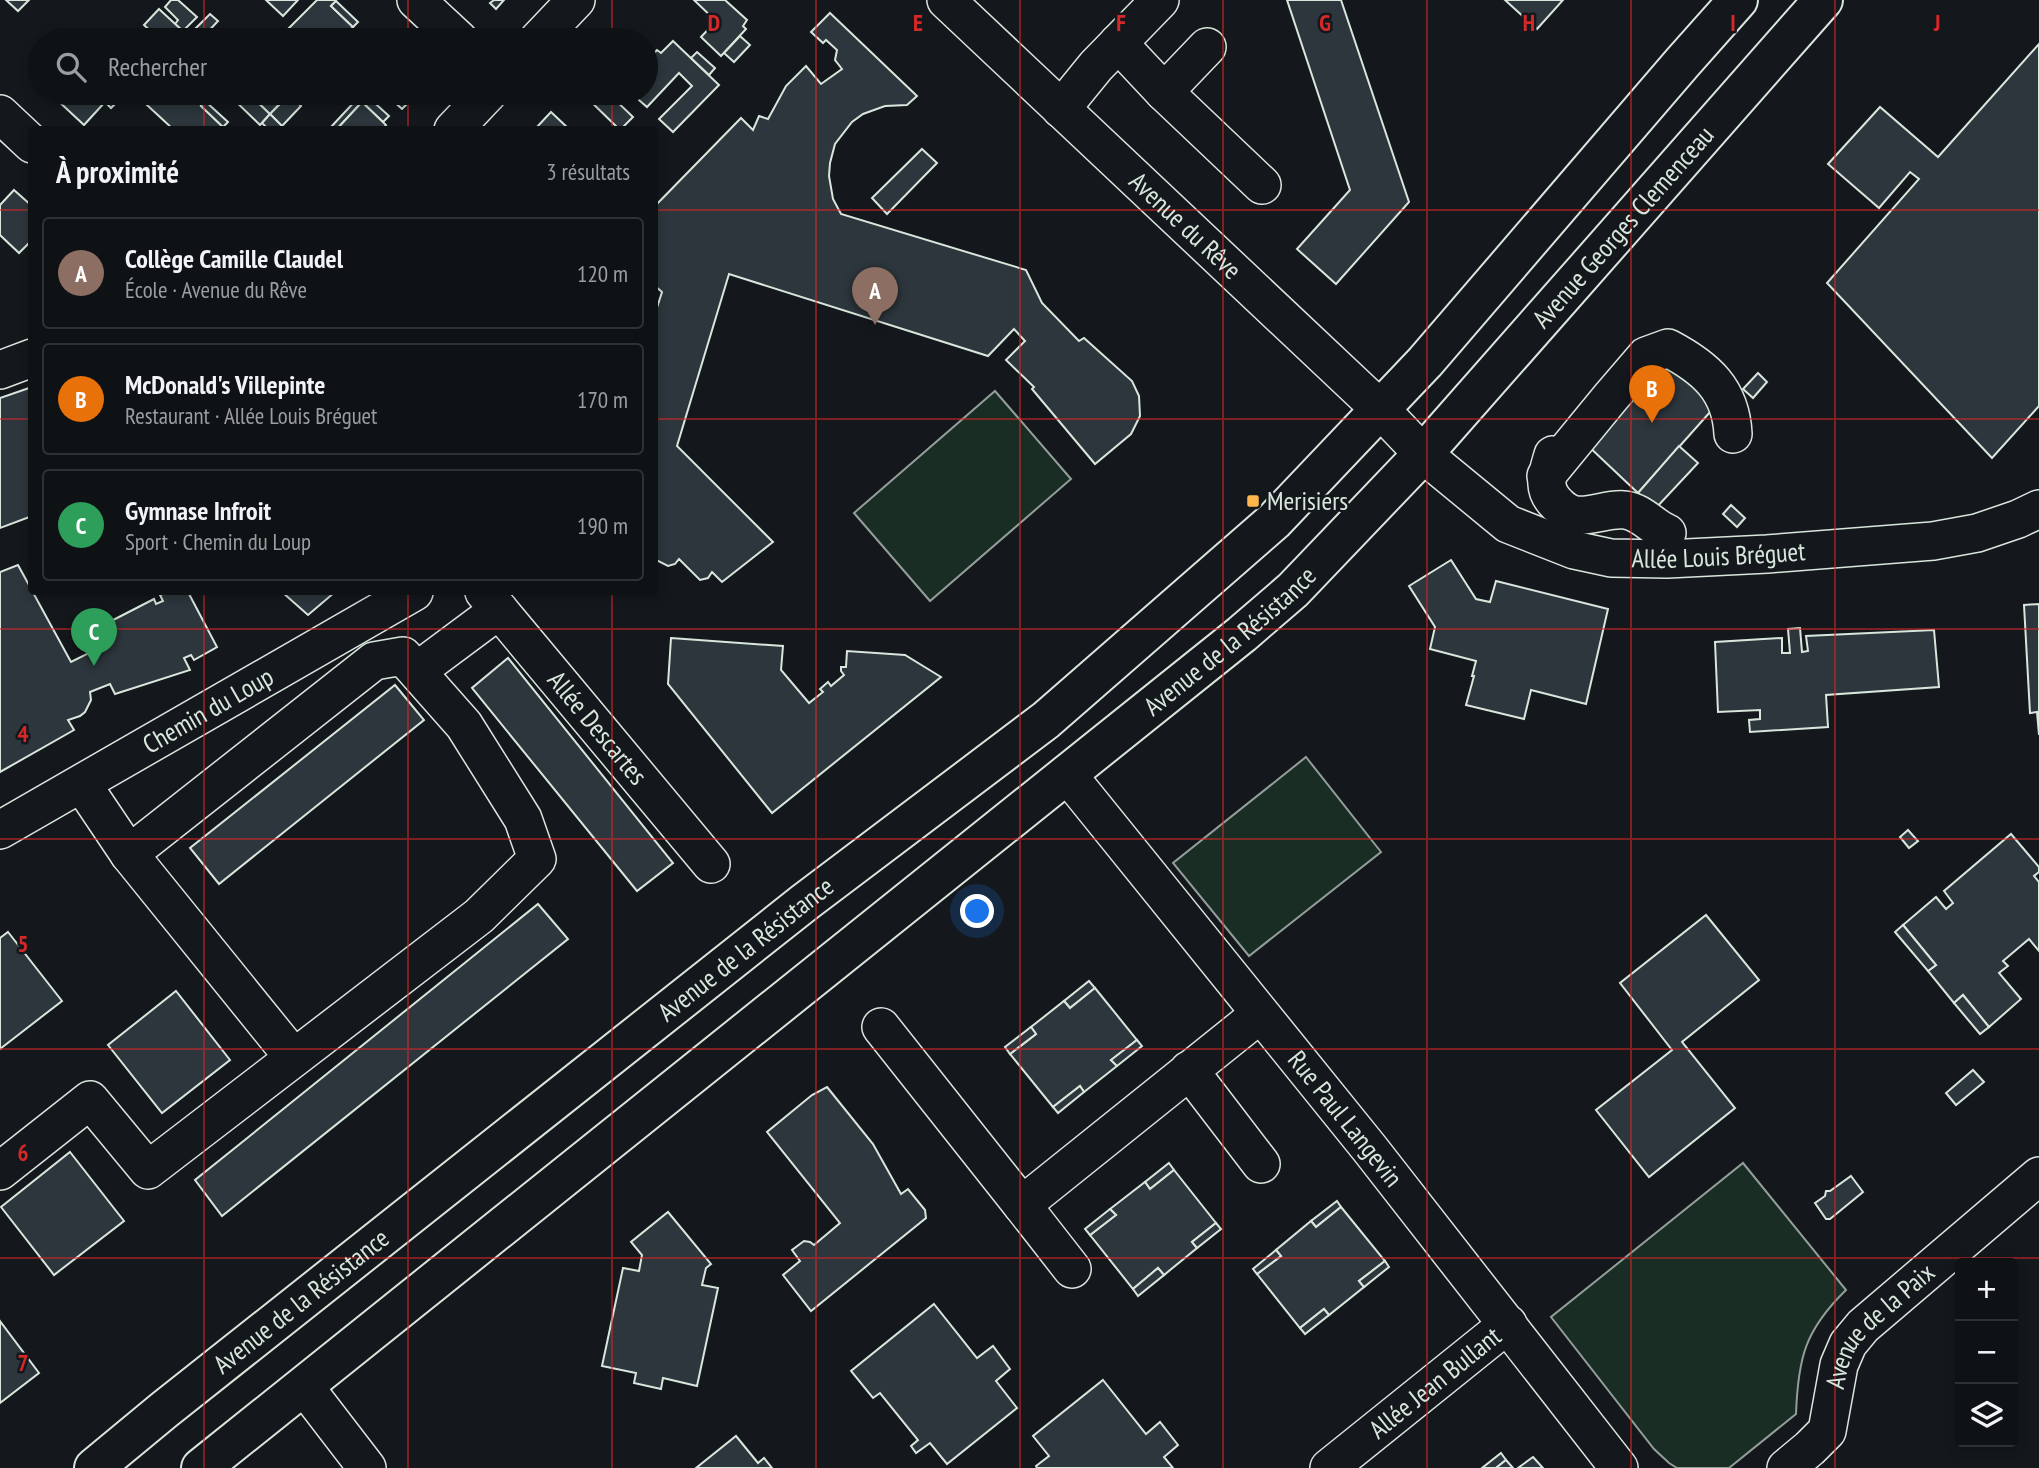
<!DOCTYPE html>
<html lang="fr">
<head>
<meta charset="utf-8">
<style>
	:root { --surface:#0f1215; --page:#1d2022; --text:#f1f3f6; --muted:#9b9ea0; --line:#2f3234; --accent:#ea580c }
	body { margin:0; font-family:"PT Sans Narrow",sans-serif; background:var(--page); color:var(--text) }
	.controls { position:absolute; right:21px; bottom:21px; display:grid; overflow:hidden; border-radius:7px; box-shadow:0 4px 10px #0003 }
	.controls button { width:63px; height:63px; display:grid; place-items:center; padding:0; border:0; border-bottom:2px solid var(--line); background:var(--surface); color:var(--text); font:35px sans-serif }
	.you { position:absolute; left:978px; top:912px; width:24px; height:24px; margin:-18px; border:5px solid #fff; border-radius:50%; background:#1a73e8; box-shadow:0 0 0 10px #1a73e833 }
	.badge { display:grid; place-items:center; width:46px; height:46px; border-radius:50%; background:var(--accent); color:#fff; font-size:23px; font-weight:700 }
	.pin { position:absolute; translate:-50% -58px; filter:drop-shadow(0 2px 4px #0008) }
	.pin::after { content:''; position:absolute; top:37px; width:24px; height:21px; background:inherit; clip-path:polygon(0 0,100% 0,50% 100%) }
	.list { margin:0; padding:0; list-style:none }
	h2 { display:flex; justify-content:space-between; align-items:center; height:91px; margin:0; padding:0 28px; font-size:30px }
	h2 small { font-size:23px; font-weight:400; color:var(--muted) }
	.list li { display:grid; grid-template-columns:46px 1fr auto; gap:21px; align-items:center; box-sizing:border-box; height:112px; margin:0 14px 14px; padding:0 14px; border:2px solid var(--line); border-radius:7px }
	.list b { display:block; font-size:26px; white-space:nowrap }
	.list p { margin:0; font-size:23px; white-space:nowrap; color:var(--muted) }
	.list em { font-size:23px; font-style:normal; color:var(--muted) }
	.icon { flex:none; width:38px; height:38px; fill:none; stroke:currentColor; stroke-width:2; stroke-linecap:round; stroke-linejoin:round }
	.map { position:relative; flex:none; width:2039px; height:1468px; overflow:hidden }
	.search { position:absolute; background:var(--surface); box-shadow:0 4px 10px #0003; left:28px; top:28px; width:630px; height:77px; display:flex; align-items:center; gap:18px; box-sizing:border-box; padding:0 24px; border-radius:38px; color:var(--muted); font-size:26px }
	.panel { position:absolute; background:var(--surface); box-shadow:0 4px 10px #0003; left:28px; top:126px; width:630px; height:469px; border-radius:7px }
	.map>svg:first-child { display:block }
	.green { fill:#1a2d24; stroke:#939e99; stroke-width:2 }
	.building { fill:#2c363c; stroke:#d8e6dc; stroke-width:2 }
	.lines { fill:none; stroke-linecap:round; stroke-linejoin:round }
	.minor-casing { stroke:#d8e6dc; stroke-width:40 }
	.major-casing { stroke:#d8e6dc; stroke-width:42 }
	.minor { stroke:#14181c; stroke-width:37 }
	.major { stroke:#14181c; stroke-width:38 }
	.grid { fill:none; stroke:#d62828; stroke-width:2; stroke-opacity:0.55 }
	.poi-dot { fill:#ffb74d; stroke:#14181c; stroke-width:2.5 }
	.labels { text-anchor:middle; stroke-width:5; stroke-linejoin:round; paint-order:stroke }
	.street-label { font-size:26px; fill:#d8e6dc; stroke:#14181c }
	.poi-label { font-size:26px; fill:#d8e6dc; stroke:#14181c; text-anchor:start }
	.grid-label { font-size:23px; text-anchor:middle; font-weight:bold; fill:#d62828; stroke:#14181c; stroke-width:5; stroke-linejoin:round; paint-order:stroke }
</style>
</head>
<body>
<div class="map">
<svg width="2039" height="1468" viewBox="0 0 2039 1468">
	<rect width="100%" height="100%" fill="#14181c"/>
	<g class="green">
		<polygon points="995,391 1071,479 930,601 854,513"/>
		<polygon points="1306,757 1381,852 1249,956 1173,863"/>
		<path d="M1743 1163 1846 1290C1805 1330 1798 1358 1796 1414L1729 1468H1677L1669 1463 1654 1449 1551 1317Z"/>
	</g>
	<g class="building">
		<polygon points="6,0 29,0 18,11"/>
		<polygon points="171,0 178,0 197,17 183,31 175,24 178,20 165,7"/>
		<polygon points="266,0 298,0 283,16"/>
		<polygon points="317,0 335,0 336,1 331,6 353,27 340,40 300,40 288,29"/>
		<polygon points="494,0 504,0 496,9 490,3"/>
		<polygon points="694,0 725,0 747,20 743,26 746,29 721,56 701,37 716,21"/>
		<polygon points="1287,0 1341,0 1409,202 1336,284 1297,249 1350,190"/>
		<polygon points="1505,0 1563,0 1537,29"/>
		<polygon points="336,1 358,22 353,27 331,6"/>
		<polygon points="159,9 186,34 180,40 160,40 144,25"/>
		<polygon points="830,13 917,96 907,105 885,106 863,114 852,122 835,144 830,163 829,176 833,199 841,214 1026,270 1042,303 1079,341 1084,338 1132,381 1139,396 1140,416 1131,434 1095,464 1032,389 1034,387 1006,360 1025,341 1014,329 988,356 729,274 677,446 773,542 722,582 712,572 708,578 700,580 679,559 675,564 668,566 654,559 654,317 662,292 654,285 654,207 741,118 753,130 759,116 768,119 786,86 806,66 821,84 842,69 835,60 837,50 826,40 823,43 811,32"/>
		<polygon points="210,14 218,21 204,36 195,29"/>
		<polygon points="740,36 750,45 734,62 724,53"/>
		<polygon points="673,41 719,85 673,132 659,119 692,86 679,73 647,107 631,93 646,93 646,62 657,50 661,53"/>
		<polygon points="2039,44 2039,406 1992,458 1827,283 1919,179 1910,172 1879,208 1828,164 1880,107 1938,157"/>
		<polygon points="697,52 715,68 709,75 691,58"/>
		<polygon points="60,93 126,93 111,108 105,102 84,125 55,98"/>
		<polygon points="134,93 203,93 208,98 201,106 223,127 221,130 174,130"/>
		<polygon points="227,93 248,93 270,114 260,125"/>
		<polygon points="248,93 279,93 285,98 270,114"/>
		<polygon points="384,93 418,93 402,109"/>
		<polygon points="582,93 608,93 633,117 620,130"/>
		<polygon points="289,95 301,106 282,126 270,114"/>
		<polygon points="367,96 389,116 383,122 362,102"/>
		<polygon points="358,98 362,102 336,130 332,130 330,128"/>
		<polygon points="205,101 228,122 223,127 201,106"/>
		<polygon points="362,102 386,125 382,130 336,130"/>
		<polygon points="551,112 570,130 535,129"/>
		<polygon points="270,114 282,126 279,130 269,130 262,123"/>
		<polygon points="922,149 937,163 887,214 872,198"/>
		<polygon points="14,190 32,206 32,240 19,253 0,235 0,205"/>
		<polygon points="1666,354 1719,402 1638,493 1586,444"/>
		<polygon points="1758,373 1767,382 1753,398 1743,389"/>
		<polygon points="32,387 32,516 0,528 0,398"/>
		<polygon points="1679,446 1698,463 1655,509 1638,493"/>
		<polygon points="1731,505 1745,518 1737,527 1723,514"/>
		<polygon points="1451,560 1476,599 1490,602 1496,581 1608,609 1586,704 1531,690 1524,719 1466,705 1474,676 1472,676 1476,661 1430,649 1435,627 1409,586"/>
		<polygon points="18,565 71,662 93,651 84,635 154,599 156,604 163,601 160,595 168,592 188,592 217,647 194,660 191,655 184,658 190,670 115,694 110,684 90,692 91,700 85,712 80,716 68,720 74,730 0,772 0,572"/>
		<polygon points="282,592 335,592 308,615"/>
		<polygon points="2039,604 2039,735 2037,712 2030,713 2024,605"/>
		<polygon points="1800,628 1802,652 1808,651 1806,636 1934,630 1939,687 1826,695 1828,727 1750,732 1749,720 1760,719 1760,710 1718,712 1715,642 1782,638 1782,653 1790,653 1788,629"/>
		<polygon points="671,638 783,646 781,670 809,703 823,692 820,689 828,682 831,686 844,675 841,671 841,667 846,667 847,651 905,655 941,677 772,813 668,684"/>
		<polygon points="508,658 673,863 637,891 472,688"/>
		<polygon points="395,685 424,720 219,884 190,848"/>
		<polygon points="1908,830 1918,841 1909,848 1900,837"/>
		<polygon points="2011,834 2039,867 2039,872 2034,876 2039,882 2039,951 2029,939 2003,961 2008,966 1999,973 2021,999 1989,1027 1963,995 1954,1003 1928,971 1936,965 1903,925 1936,897 1946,909 1953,903 1944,891"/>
		<polygon points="538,904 568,939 222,1216 195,1180"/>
		<polygon points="1706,915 1759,980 1682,1042 1735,1108 1649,1177 1596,1110 1672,1050 1620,983"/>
		<polygon points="1903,925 1936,965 1928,971 1895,932"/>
		<polygon points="8,932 62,1001 0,1049 0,938"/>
		<polygon points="1089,981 1095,988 1070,1008 1064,1001"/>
		<polygon points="1095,988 1137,1040 1111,1060 1117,1066 1084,1092 1080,1086 1053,1107 1010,1054 1036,1034 1031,1027 1064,1001 1070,1008"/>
		<polygon points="176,991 230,1060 162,1113 108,1045"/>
		<polygon points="1963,995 1989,1027 1980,1034 1954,1003"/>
		<polygon points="1031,1027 1036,1034 1010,1054 1005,1047"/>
		<polygon points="1137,1040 1142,1046 1117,1066 1111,1060"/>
		<polygon points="1973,1070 1984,1082 1956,1105 1946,1093"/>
		<polygon points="1080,1086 1084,1092 1058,1113 1053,1107"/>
		<polygon points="827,1087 873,1144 901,1194 908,1189 925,1210 926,1218 811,1311 783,1275 800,1261 792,1250 804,1241 810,1242 814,1245 840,1223 767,1132 812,1095"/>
		<polygon points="70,1152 124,1221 54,1275 1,1207"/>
		<polygon points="1169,1163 1174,1170 1150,1189 1145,1182"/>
		<polygon points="1174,1170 1216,1223 1192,1242 1197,1248 1164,1275 1158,1268 1133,1289 1090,1235 1116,1215 1110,1209 1145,1182 1150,1189"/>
		<polygon points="1851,1176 1863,1192 1830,1219 1826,1219 1815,1203 1825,1196 1826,1191 1830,1191"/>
		<polygon points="1337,1201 1341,1207 1316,1227 1311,1221"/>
		<polygon points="1341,1207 1385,1261 1359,1281 1364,1287 1329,1315 1324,1309 1300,1328 1257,1274 1281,1256 1276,1250 1311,1221 1316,1227"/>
		<polygon points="1110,1209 1116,1215 1090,1235 1085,1229"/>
		<polygon points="668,1212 711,1264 706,1268 702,1285 718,1288 697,1386 663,1378 661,1389 634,1383 636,1373 602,1366 623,1268 639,1271 642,1255 631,1242"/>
		<polygon points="1216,1223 1221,1229 1197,1248 1192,1242"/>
		<polygon points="1276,1250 1281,1256 1257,1274 1253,1269"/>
		<polygon points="1385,1261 1389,1267 1364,1287 1359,1281"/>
		<polygon points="1158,1268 1164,1275 1138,1296 1133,1289"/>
		<polygon points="934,1304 977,1358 993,1346 1010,1369 996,1381 1017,1408 947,1464 930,1443 916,1453 911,1446 918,1440 880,1393 873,1398 851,1371"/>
		<polygon points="1324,1309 1329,1315 1305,1334 1300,1328"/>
		<polygon points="0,1321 39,1373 0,1403"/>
		<polygon points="1103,1380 1146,1434 1160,1422 1178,1445 1164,1457 1173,1468 1037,1468 1036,1466 1049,1456 1033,1436"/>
		<polygon points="736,1436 758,1463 764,1458 772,1468 696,1468"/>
		<polygon points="1501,1453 1506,1460 1496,1468 1482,1468"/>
		<polygon points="1533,1457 1543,1468 1518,1468"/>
		<polygon points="1506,1460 1513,1468 1496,1468"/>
	</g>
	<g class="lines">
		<defs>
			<g id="minor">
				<polyline points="416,0 459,40"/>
				<path id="s1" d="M946 0 1380 409 1423 454 1508 524 1574 550 1611 558 1667 559 1767 554 1933 541 1977 533 2018 519 2039 509"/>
				<polyline points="538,40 576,0"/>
				<polyline points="1118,43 1164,92 1262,185"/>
				<polyline points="1164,92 1207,47"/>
				<polyline points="1061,109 1096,66 1160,0"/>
				<polyline points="0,114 32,144"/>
				<polyline points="453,130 488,93"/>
				<polyline points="0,370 32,358"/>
				<path d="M1553 455C1547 475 1541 489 1558 505 1562 509 1569 514 1576 515 1592 517 1609 508 1625 510 1642 512 1652 527 1667 533"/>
				<path d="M1546 476 1610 398 1646 356 1668 348C1706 368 1731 390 1733 434"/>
				<path id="s2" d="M484 592 711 864"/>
				<polyline points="417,671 499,610"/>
				<path id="s3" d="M1067 774 1370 1149 1619 1468"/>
				<polyline points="82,784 129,854"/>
				<path id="s4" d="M0 830 414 592"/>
				<polyline points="881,1027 1022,1205 1260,1014"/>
				<polyline points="1189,1070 1261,1164"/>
				<polyline points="0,1171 90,1100 148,1170 479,916 537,859 523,819 464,725 403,656 374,661 129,854 294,1058"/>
				<polyline points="1022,1205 1072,1269"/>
				<polyline points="304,1386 367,1468"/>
				<path id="s5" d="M1329 1468 1508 1324"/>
				<path id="s6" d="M1786 1468 1810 1448 1827 1431 1839 1365 1848 1344 1863 1326 2039 1176"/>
			</g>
			<g id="major">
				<path id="s7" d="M94 1468 164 1410 805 902 1046 720 1274 521 1425 362 1682 63 1738 0"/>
				<path id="s8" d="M201 1468 1242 634 1293 590 1423 454 1823 0"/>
			</g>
		</defs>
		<use href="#minor" class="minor-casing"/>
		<use href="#major" class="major-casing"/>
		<use href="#minor" class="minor"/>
		<use href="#major" class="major"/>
	</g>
	<path class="grid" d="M204 0V40M408 0V40M612 0V40M816 0V1468M1020 0V1468M1223 0V1468M1427 0V1468M1631 0V1468M1835 0V1468M204 93V130M408 93V130M612 93V130M0 210H32M654 210H2039M0 419H32M654 419H2039M204 592V1468M408 592V1468M612 592V1468M0 629H2039M0 839H2039M0 1049H2039M0 1258H2039"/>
	<rect class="poi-dot" x="1246" y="494" width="14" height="14" rx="3.5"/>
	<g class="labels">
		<g class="street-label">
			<text dy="9" stroke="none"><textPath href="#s1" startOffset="329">Avenue du Rêve</textPath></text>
			<text dy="9" stroke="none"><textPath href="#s8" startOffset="1892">Avenue Georges Clemenceau</textPath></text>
			<text dy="9" stroke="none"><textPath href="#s1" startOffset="985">Allée Louis Bréguet</textPath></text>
			<text dy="9" stroke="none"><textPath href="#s8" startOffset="1320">Avenue de la Résistance</textPath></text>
			<text dy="9" stroke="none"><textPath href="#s4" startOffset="240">Chemin du Loup</textPath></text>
			<text dy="9" stroke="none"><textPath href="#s2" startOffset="177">Allée Descartes</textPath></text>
			<text dy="9" stroke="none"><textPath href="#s7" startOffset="833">Avenue de la Résistance</textPath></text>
			<text dy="9" stroke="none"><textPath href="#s3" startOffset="443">Rue Paul Langevin</textPath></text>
			<text dy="9" stroke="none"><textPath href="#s7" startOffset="266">Avenue de la Résistance</textPath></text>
			<text dy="9" stroke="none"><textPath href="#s6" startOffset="178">Avenue de la Paix</textPath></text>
			<text dy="9" stroke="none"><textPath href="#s5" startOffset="136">Allée Jean Bullant</textPath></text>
		</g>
		<g class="poi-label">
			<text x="1267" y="510">Merisiers</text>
		</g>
	</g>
	<g class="grid-label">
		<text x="714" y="31">D</text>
		<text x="918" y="31">E</text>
		<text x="1121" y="31">F</text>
		<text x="1325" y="31">G</text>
		<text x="1529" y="31">H</text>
		<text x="1733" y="31">I</text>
		<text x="1937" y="31">J</text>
		<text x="23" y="742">4</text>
		<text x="23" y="952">5</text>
		<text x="23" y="1161">6</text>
		<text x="23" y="1371">7</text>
	</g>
</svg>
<div class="controls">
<button>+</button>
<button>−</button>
<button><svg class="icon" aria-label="layers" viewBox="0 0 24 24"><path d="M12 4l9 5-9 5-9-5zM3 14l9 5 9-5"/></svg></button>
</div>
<div class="you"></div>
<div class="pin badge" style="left:875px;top:325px;background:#8d6e63">A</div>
<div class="pin badge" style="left:1652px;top:423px;background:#e8710a">B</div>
<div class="pin badge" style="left:94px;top:666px;background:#2e9e5b">C</div>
<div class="search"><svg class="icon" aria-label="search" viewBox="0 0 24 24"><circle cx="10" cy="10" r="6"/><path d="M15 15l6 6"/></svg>Rechercher</div>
<section class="panel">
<h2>À proximité<small>3 résultats</small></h2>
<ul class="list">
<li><span class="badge" style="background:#8d6e63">A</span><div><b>Collège Camille Claudel</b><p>École · Avenue du Rêve</p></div><em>120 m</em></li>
<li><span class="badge" style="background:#e8710a">B</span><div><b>McDonald's Villepinte</b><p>Restaurant · Allée Louis Bréguet</p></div><em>170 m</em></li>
<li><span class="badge" style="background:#2e9e5b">C</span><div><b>Gymnase Infroit</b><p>Sport · Chemin du Loup</p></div><em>190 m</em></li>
</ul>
</section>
</div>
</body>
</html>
